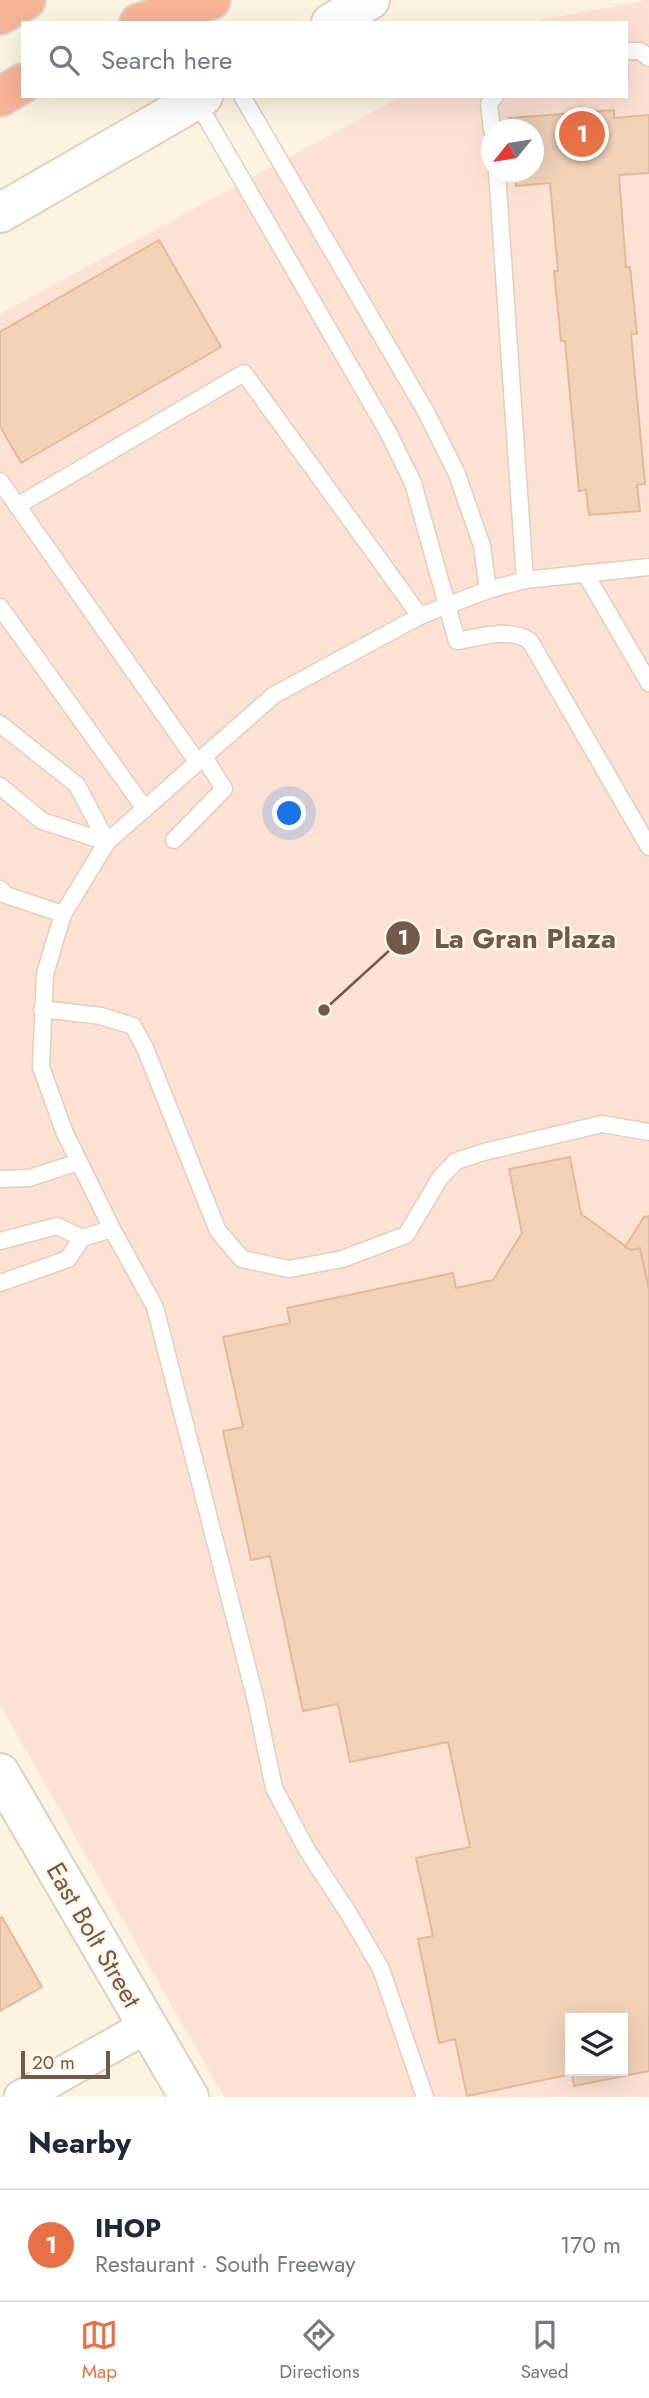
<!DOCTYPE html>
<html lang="en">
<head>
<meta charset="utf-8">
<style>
	:root { --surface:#fff; --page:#f6f6f7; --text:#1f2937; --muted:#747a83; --line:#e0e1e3; --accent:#e77045 }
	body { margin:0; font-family:Jost,sans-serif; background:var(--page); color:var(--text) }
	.controls { position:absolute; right:21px; bottom:21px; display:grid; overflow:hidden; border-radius:0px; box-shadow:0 7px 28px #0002 }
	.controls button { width:63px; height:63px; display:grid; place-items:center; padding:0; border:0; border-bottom:2px solid var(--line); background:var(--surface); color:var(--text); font:35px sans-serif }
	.compass { position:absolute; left:481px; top:119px; width:63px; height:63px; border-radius:50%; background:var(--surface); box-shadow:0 7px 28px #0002; rotate:240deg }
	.scale { position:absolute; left:21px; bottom:18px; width:89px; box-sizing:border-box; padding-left:7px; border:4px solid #735948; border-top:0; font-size:19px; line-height:24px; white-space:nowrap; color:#735948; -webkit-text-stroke:5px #fff7e7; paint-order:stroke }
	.you { position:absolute; left:290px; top:814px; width:24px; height:24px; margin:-18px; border:5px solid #fff; border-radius:50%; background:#1a73e8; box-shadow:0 0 0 10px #1a73e833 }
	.badge { display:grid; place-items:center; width:46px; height:46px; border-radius:50%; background:var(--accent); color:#fff; font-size:23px; font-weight:700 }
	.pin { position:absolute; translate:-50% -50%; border:4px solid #fff; box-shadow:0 2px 7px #0006 }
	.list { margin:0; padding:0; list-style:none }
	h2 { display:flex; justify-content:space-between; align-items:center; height:91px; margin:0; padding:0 28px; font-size:30px }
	h2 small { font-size:23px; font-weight:400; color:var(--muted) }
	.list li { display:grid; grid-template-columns:46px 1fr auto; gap:21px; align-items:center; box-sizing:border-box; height:112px; padding:0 28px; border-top:2px solid var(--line) }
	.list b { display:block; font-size:26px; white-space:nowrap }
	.list p { margin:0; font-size:23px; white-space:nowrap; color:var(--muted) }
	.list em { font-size:23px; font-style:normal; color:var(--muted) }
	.icon { flex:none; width:38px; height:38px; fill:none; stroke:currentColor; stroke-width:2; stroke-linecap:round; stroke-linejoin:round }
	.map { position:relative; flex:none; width:649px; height:2097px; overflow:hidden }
	.search { position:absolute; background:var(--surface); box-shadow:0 7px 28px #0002; left:21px; right:21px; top:21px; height:77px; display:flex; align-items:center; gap:18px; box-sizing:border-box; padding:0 24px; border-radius:0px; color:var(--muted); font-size:26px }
	.sheet { height:203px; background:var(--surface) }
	nav { display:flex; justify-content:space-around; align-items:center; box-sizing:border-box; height:98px; border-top:2px solid var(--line); background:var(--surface); font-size:19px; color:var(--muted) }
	nav a { display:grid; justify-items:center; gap:4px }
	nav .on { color:var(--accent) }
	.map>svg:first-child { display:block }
	.commercial { fill:#fde2d4; fill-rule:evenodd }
	.building { fill:#f2d2b9; stroke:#e4b999; stroke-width:2; fill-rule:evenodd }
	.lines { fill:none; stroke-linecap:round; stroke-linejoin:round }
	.service-casing { stroke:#e0cfbd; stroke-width:19 }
	.minor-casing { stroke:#e0cfbd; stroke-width:37 }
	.tertiary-casing { stroke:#e0cfbd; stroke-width:42 }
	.secondary-casing { stroke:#e5d1bb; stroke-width:42 }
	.motorway-casing { stroke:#ddd7d3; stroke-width:42 }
	.service { stroke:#fff; stroke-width:16 }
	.minor { stroke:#fff; stroke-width:33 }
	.tertiary { stroke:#fff; stroke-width:38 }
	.secondary { stroke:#fff; stroke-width:38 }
	.motorway { stroke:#f7b497; stroke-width:38 }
	.labels { text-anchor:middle; stroke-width:5; stroke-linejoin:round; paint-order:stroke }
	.street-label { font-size:26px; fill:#735948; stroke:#fff7e7 }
	.leader { fill:none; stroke:#735948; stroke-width:2.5 }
	.callout-dot { fill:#735948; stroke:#fff7e7; stroke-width:2.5 }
	.mark-label { font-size:21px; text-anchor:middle; font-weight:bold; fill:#fff }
	.callout-label { font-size:28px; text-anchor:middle; font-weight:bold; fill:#735948; stroke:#fff7e7; stroke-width:5; stroke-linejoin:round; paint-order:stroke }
</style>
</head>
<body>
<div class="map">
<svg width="649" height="2097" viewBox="0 0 649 2097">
	<rect width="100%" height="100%" fill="#fcf3e1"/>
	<path class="commercial" d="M649 0V2097H224L0 1705V314L402 96H626V23H537L544 19ZM491 130H534V172H491ZM570 2018H623V2071H570Z"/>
	<g class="building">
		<polygon points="614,110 614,118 649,115 649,173 619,175 626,267 630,267 637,334 631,334 645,484 637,485 640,511 589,515 586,490 579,491 565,341 561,341 554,271 558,271 550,183 516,186 515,172 534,172 534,130 510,130 509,118"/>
		<polygon points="159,240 221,347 21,463 0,426 0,332"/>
		<path d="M570 1157 581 1214 631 1250 640 1248 649 1289V2071L574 2086 572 2074 467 2096 455 2039 439 2043 418 1939 433 1936 416 1858 470 1847 448 1742 350 1762 338 1704 303 1711 270 1556 251 1560 223 1431 243 1427 223 1337 290 1323 287 1308 453 1273 456 1288 493 1280 522 1233 509 1169ZM570 2018H623V2071H570Z"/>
		<polygon points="649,1216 649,1289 640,1248 631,1250 625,1247 644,1217"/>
		<polygon points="2,1917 42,1987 0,2011 0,1918"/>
	</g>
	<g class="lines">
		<defs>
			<g id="service">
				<polyline points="626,51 640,51 649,58"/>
				<polyline points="242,96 426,412 457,474 482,546 488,590"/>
				<path d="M196 100 388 432 413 483 457 641C481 637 510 627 530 641L649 847"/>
				<polyline points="492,130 489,104 495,96"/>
				<polyline points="497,172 525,580"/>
				<polyline points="0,481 198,763"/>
				<polyline points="17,506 244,373 420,616"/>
				<polyline points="585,573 649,683"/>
				<polyline points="0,607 145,809"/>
				<polyline points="0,724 77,785 107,842"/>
				<polyline points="0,786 42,821 107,842"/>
				<polyline points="174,840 224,789 204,757"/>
				<polyline points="0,889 6,895 63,914"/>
				<polyline points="42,1009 101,1016 133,1026 145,1048 218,1231 242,1259 289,1269 342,1259 406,1235 440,1178 456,1161 484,1152 602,1124 649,1132"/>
				<polyline points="0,1179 29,1178 79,1162"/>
				<polyline points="0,1241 57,1226 82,1238"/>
				<polyline points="0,1283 68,1259 82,1238 112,1229"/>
				<polyline points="425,2097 381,1969 349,1914 307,1850 274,1788 256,1701 155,1307 112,1229 64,1131 41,1067 45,974 63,914 107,842 274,695 420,616 488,590 525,580 649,567"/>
			</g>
			<polyline id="minor" points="21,2097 147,2026"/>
			<polyline id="tertiary" points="0,1773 189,2097"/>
			<g id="secondary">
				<polyline points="331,23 370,0"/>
				<polyline points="0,213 203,96"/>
			</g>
			<g id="motorway">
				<polyline points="0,15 26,0"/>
				<polyline points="139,23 211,0"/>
				<polyline points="0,97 23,83"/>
			</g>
		</defs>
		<use href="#service" class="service-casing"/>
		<use href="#minor" class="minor-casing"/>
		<use href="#tertiary" class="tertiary-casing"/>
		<use href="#secondary" class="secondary-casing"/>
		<use href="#motorway" class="motorway-casing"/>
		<use href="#service" class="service"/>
		<use href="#minor" class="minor"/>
		<use href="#tertiary" class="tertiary"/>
		<use href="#secondary" class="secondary"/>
		<use href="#motorway" class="motorway"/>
	</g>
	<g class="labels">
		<g class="street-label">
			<text transform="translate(94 1935) rotate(60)" y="9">East Bolt Street</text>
		</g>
	</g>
	<path class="leader" d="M324 1010L403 938"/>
	<g class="callout-dot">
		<circle cx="324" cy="1010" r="7"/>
		<circle cx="403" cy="938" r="18"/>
	</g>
	<g class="mark-label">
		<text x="403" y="945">1</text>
	</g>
	<g class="callout-label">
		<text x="525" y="948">La Gran Plaza</text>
	</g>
</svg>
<div class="controls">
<button><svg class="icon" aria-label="layers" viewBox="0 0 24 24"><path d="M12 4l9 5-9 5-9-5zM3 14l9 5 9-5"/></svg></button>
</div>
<svg class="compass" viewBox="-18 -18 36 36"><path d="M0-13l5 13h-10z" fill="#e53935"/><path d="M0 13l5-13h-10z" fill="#747a83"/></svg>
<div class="scale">20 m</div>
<div class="you"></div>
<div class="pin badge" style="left:582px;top:134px">1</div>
<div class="search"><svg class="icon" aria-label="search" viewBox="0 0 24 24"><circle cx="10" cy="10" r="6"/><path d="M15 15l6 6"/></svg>Search here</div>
</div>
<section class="sheet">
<h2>Nearby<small></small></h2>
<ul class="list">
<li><span class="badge">1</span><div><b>IHOP</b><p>Restaurant · South Freeway</p></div><em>170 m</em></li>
</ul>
</section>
<nav>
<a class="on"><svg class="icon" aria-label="map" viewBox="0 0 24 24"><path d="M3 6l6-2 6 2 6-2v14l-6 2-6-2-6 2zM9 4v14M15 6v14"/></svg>Map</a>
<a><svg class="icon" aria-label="directions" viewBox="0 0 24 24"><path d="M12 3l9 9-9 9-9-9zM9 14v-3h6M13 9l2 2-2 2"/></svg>Directions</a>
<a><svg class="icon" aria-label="saved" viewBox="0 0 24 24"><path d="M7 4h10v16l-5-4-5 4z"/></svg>Saved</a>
</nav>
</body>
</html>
